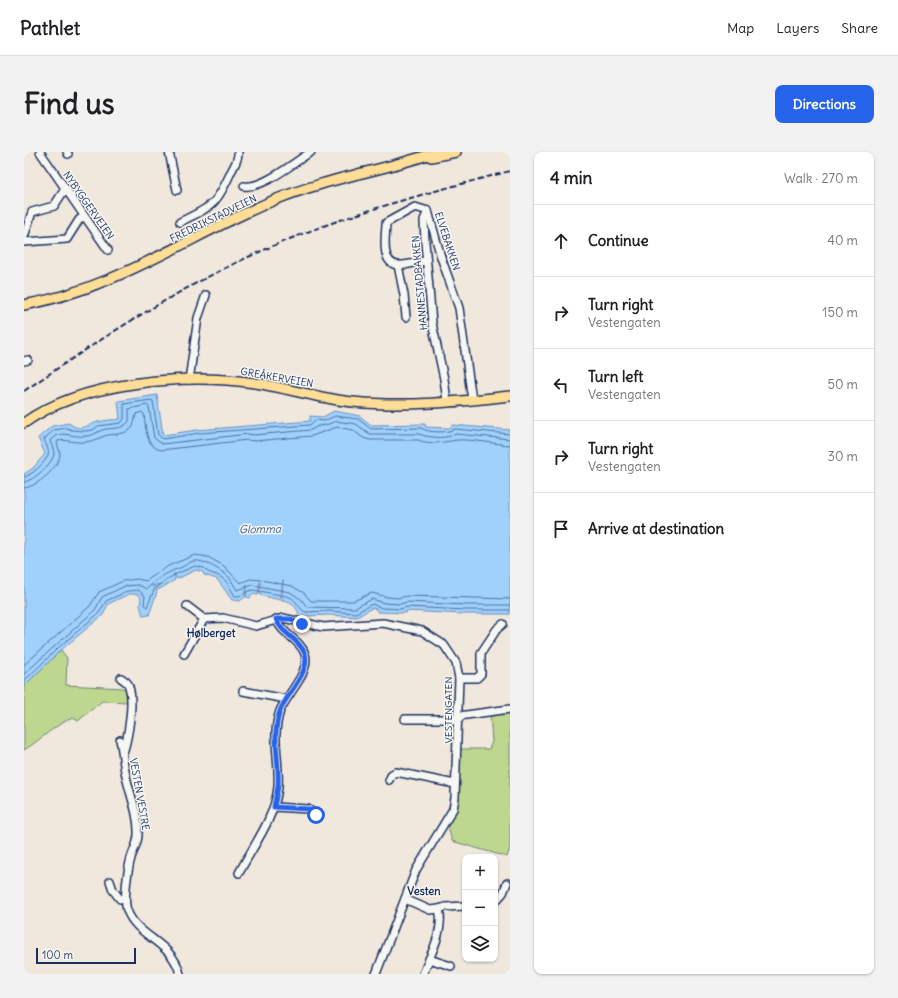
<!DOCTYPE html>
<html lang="en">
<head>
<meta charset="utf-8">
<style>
	:root { --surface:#fff; --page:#f2f2f2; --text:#202124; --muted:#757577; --line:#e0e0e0; --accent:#2563eb }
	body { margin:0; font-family:Delius,sans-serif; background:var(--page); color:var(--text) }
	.controls { position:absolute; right:12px; bottom:12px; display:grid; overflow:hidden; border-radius:8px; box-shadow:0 1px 3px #0004 }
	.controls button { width:36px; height:36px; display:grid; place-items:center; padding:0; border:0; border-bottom:1px solid var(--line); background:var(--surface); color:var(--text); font:20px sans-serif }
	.scale { position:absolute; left:12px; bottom:10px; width:100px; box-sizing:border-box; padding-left:4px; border:2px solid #1b2f5e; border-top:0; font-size:11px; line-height:14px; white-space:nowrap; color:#1b2f5e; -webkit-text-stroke:3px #f6f6f2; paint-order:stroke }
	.stop { position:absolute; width:12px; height:12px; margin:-9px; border:3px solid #2563eb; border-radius:50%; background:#fff }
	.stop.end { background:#2563eb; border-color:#fff; box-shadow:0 1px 4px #0008 }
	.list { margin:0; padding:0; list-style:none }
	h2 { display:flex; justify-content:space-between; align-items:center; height:52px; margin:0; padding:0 16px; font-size:17px }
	h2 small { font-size:13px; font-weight:400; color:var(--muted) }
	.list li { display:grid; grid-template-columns:26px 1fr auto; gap:12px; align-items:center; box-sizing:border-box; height:72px; padding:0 16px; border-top:1px solid var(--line) }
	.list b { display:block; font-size:15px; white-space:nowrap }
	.list p { margin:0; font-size:13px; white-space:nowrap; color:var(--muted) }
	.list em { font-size:13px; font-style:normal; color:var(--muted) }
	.icon { flex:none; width:22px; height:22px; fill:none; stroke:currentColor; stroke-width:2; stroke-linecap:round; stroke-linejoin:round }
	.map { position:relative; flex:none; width:486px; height:822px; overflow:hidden; border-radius:8px }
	header { display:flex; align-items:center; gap:24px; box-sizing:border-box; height:56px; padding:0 20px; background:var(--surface); border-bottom:1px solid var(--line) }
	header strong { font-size:19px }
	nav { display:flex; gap:22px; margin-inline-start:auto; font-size:14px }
	.intro { display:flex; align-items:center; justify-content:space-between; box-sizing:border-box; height:96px; padding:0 24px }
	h1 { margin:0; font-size:28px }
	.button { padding:10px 18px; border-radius:8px; background:var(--accent); color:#fff; font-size:14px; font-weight:700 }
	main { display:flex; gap:24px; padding:0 24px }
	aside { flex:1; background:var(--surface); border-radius:8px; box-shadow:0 1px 3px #0004 }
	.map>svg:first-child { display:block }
	.green { fill:#bed78e; stroke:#6c8376 }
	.water { fill:#a0d1fd; stroke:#6b90bd }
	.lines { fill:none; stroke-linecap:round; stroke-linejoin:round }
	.shore { stroke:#50709e; stroke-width:1 }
	.minor-casing { stroke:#1b2f5e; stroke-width:10 }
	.major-casing { stroke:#1b2f5e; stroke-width:12 }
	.minor { stroke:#f6f6f2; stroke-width:7 }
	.major { stroke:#fedd96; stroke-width:9 }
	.rail { stroke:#1b2f5e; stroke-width:2; stroke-dasharray:6 3; stroke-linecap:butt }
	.route { stroke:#2563eb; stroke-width:5 }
	.labels { text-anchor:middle; stroke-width:3; stroke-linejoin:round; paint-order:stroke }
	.street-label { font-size:10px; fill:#1b2f5e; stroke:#f6f6f2 }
	.water-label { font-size:11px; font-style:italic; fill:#3c5886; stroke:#f6f6f2 }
	.neighbourhood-label { font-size:11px; font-weight:bold; fill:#1b2f5e; stroke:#f6f6f2 }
</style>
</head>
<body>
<header>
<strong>Pathlet</strong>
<nav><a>Map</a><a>Layers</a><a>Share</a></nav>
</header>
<div class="intro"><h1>Find us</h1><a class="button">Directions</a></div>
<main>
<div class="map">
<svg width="486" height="822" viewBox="0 0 486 822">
	<rect width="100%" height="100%" fill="#f0e8dd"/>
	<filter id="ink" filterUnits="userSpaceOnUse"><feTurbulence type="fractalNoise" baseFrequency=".025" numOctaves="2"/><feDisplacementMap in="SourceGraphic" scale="8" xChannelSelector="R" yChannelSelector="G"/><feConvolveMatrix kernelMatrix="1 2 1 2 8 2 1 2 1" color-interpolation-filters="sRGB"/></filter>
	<g filter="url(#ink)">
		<g class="green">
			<path d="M37 498 43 506 42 533 99 536 104 542V550L78 549 54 569 49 566C31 572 17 588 0 598V534Z"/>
			<polygon points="486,559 486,696 483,705 428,689 422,668 426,662 436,597 465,597 468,590 466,560"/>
		</g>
		<path class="water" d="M133 243 139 283 173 278 286 269V264L299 265 310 259 336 264 347 273 401 272 402 275 425 276 429 273 486 278V462H438L382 459V461L354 460 352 457 348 456 333 465 305 463 281 464 275 462C271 453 268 449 258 448L259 428 256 448 236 443V430L234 443 228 442 226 446 222 445 223 432 221 445 216 449 208 448 193 427 180 423 179 420 172 418 153 427 150 421 151 428 134 438 133 434 136 432 127 434H131L133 440 125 463 119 464 116 453 117 446 114 442H105L84 452 79 463 37 498 0 534V322L9 316 21 302 14 286 28 274 45 271C56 281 64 272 74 270 81 268 89 268 96 267L94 249Z"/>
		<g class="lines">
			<g class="shore">
				<path d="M0 325C7 324 22 310 24 303 26 299 21 291 20 287L30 278 43 276 48 278 60 279 69 278 74 274 97 271 100 267V252L127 248 129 249 134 283 139 287 176 281 286 273 291 268 300 269 311 264 334 267 347 277 397 276C405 281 423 281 431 277L486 282"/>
				<path d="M0 330C9 329 30 311 30 301 30 297 27 293 26 289 36 276 47 286 61 284 67 284 70 282 76 279 85 274 98 280 105 269V257L123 253 125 255 130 286 138 292 224 282 230 283 287 278 294 274 302 273 312 269 332 272 346 282H395C405 286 423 287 432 282L486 287"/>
				<path d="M0 336C13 335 34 316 36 303 36 299 34 295 33 291L34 289C43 287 50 291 59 290 67 290 73 287 80 284 90 281 101 284 109 275L112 262 118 260 120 262C122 276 121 294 137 298L223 288 230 289 288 284 313 275 329 278 339 286 346 288H394C406 293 421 290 433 288 448 287 471 292 486 293"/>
				<polyline points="0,513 66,454 75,440 99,429 113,427 122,429 144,414 171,403 184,405 200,414 216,431 226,427 237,428 268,434 280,441 287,449 329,449 348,441 363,445 374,446 383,444 486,447"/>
				<path d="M0 522 71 458 78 445 101 434 114 433 123 437C129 429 144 420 153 417 159 416 164 410 170 409 179 407 198 419 205 425 208 429 210 434 213 438L229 433 266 440 277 447 283 455 331 456 348 447 360 451 376 452 383 450 442 453H486"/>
				<path d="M0 529 35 495 75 461 82 449 104 439 114 438 121 444 120 453 123 455 131 436 150 423 171 414 180 416 184 420 195 424 202 429 211 444C218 445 222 439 228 438 231 438 263 444 266 445 274 449 275 458 282 460L305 459 332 461 348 452 358 456 377 457 383 455 441 458H486"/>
			</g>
			<defs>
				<g id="minor">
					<polyline points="16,0 84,98"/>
					<polyline points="43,0 44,2"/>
					<polyline points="145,0 153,38"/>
					<path d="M220 34C239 37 270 10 287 0"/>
					<polyline points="404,59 400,68 401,90 408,171 420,227 423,249"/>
					<path d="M156 70C188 54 192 54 207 20 210 14 215 7 214 0"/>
					<polyline points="0,85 8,60 30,54 41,37"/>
					<polyline points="0,90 43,87 55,68 60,64"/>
					<path d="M402 109C394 110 382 114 373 113 356 110 362 83 362 71L391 55 404 59 417 105 435 156 448 248"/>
					<polyline points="374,113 380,143 382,165"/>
					<polyline points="0,209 4,208"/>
					<polyline points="165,228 174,166 182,143"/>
					<polyline points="163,454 180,467 199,466 232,474 259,466 299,475 359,471 398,479 420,493 432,511 435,526 431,646 429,657 392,718 352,822"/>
					<polyline points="160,502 180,467"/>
					<path d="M97 526C100 528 103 530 104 532 111 547 104 586 99 601"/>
					<polyline points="435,526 453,526 457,522 457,501 473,477 479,472"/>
					<polyline points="219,539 262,547"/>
					<polyline points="435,564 486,557"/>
					<polyline points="381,567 435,567"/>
					<path d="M96 588C99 600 99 612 102 624 106 643 115 663 114 683 114 691 109 699 107 706 104 717 99 747 103 758 112 785 149 790 156 822"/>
					<polyline points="365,628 368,622 372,620 431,632"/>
					<polyline points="250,655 284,657 292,663"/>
					<path d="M215 721C229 694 251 666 254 635 256 609 247 585 256 559 262 543 287 520 281 502 276 487 257 482 252 467"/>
					<polyline points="86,729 89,738 96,747 101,747"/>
					<polyline points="381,747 406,758 415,757 421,755 441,754"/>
					<polyline points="471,750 479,741 483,731"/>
					<polyline points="405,807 427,814"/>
					<path d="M399 822C406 804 421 777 415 757"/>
				</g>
				<g id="major">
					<polyline points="407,5 432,0"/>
					<path d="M0 153C92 137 168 82 253 47 305 26 361 18 413 0"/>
					<path d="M0 271C58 229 162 221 231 231 264 236 296 247 329 250 381 255 435 250 486 244"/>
				</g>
			</defs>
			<use href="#minor" class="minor-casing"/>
			<use href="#major" class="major-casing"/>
			<use href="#minor" class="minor"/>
			<use href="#major" class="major"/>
			<path class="rail" d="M0 239C78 186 155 135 242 97 321 62 403 41 486 19"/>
		</g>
	</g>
	<g class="lines" filter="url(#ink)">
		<path class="route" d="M278 472 267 467H252C257 482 276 487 281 502 287 520 262 542 256 559 247 584 256 609 254 634 253 641 251 649 250 655L284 657 292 663"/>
	</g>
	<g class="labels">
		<g class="street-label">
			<text transform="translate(65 53) rotate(55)" y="4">NYBYGGERVEIEN</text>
			<text transform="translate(189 66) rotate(-26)" y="4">FREDRIKSTADVEIEN</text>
			<text transform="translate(424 89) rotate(72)" y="4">ELVEBAKKEN</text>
			<text transform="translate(395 131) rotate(-95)" y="4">HANNESTADBAKKEN</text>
			<text transform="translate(253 225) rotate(10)" y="4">GREÅKERVEIEN</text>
			<text transform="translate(424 558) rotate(-90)" y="4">VESTENGATEN</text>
			<text transform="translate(116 642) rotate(80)" y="4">VESTEN VESTRE</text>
		</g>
		<g class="water-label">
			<text transform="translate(236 377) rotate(-1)" y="4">Glomma</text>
		</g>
		<g class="neighbourhood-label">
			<text x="187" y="485">Hølberget</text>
			<text x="400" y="743">Vesten</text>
		</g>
	</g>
</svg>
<div class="controls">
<button>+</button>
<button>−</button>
<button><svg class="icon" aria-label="layers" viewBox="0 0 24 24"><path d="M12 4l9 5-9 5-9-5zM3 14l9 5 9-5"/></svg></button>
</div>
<div class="scale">100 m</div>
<div class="stop" style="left:292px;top:663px"></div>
<div class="stop end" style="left:278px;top:472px"></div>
</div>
<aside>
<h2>4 min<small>Walk · 270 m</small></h2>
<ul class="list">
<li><svg class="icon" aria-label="ahead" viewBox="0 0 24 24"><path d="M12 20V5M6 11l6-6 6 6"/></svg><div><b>Continue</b></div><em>40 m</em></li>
<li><svg class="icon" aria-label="right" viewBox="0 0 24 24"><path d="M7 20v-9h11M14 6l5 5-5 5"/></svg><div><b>Turn right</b><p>Vestengaten</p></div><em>150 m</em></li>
<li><svg class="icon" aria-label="left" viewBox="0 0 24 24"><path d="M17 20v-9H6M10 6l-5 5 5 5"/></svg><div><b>Turn left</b><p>Vestengaten</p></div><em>50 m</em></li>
<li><svg class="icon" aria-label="right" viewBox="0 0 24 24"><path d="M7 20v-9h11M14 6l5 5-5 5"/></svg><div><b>Turn right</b><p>Vestengaten</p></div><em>30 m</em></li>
<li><svg class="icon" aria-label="arrive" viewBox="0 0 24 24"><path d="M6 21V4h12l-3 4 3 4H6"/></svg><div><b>Arrive at destination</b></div></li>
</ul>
</aside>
</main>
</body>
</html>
